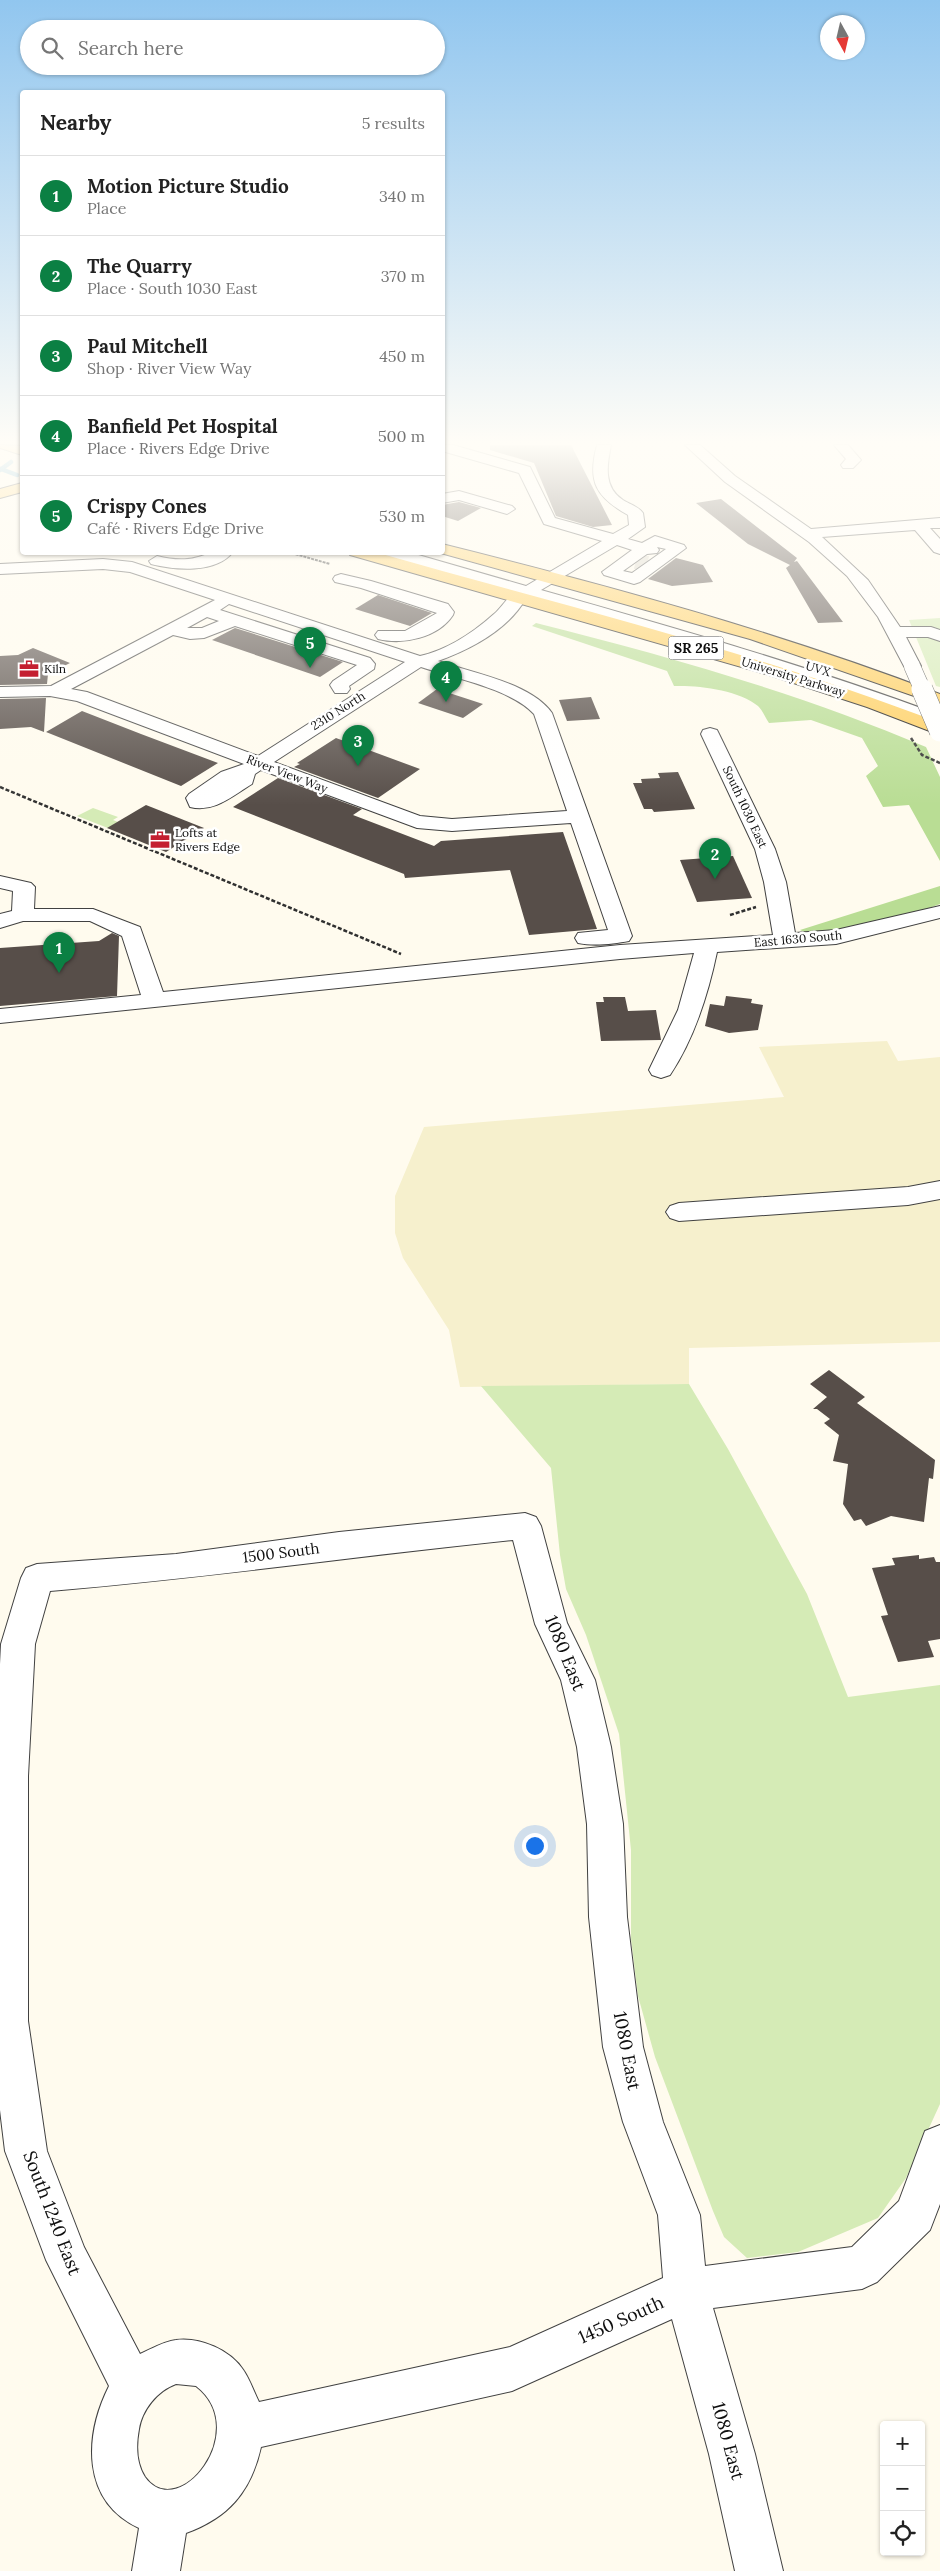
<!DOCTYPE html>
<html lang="en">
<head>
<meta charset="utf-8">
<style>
	:root { --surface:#fff; --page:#f6f6f6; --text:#222; --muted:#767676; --line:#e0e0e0; --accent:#0b8043 }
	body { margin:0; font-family:Lora,serif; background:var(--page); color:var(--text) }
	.controls { position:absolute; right:15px; bottom:15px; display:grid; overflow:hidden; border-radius:5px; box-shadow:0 1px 4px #0004 }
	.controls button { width:45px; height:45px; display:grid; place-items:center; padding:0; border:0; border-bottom:1px solid var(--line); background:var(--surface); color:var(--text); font:25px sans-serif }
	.compass { position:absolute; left:820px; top:15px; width:45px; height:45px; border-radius:50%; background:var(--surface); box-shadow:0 1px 4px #0004; rotate:172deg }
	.you { position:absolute; left:534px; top:1845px; width:18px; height:18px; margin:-12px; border:4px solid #fff; border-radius:50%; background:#1a73e8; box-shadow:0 0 0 8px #1a73e833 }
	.badge { display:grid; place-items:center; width:32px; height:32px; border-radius:50%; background:var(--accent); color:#fff; font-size:16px; font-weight:700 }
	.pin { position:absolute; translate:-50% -41px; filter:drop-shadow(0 1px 2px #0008) }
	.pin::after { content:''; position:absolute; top:26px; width:18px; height:15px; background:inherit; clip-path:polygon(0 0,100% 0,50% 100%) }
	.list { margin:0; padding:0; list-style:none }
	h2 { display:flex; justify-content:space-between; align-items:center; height:65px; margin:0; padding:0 20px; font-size:21px }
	h2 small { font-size:16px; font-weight:400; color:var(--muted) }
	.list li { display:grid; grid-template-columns:32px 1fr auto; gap:15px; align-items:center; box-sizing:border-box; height:80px; padding:0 20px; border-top:1px solid var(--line) }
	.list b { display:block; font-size:19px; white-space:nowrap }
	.list p { margin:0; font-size:16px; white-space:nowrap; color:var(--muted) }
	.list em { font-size:16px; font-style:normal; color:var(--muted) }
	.icon { flex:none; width:28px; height:28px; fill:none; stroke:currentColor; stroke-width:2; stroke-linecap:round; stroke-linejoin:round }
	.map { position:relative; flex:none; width:940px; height:2571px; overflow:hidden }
	.search { position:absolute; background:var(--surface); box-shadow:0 1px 4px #0004; left:20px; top:20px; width:425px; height:55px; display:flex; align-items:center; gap:12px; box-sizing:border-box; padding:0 18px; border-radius:28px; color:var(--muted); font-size:19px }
	.panel { position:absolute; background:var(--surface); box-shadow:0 1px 4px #0004; left:20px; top:90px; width:425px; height:465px; border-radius:5px }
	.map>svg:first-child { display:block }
	.farmland { fill:#f6f0cd }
	.green { fill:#d5ebb6 }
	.forest { fill:#b9dd94 }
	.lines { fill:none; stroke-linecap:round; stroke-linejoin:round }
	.stream { stroke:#349dd3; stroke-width:4.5 }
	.building { fill:#574e49 }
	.minor-tunnel { stroke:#dbd7cc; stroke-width:16; stroke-dasharray:16 8; stroke-linecap:butt }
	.minor-casing { stroke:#414141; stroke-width:2 }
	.major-casing { stroke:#1f1f1f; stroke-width:2 }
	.path-far1 { stroke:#303030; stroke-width:2; stroke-dasharray:3 1; stroke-linecap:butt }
	.path { stroke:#303030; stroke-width:2.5; stroke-dasharray:4 2; stroke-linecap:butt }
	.minor { fill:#fff; fill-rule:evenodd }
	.major { fill:#fece5f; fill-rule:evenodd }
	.minor-bridge-far1-casing { stroke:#414141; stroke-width:17; stroke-linecap:butt }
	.minor-bridge-casing { stroke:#414141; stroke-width:22; stroke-linecap:butt }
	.minor-bridge-far1 { stroke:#fff; stroke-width:16 }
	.minor-bridge { stroke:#fff; stroke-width:21 }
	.labels { text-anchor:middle; stroke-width:5; stroke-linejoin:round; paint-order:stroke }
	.far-poi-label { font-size:12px; fill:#0e0e0e; stroke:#fff; text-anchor:start }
	.far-street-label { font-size:12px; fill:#0e0e0e; stroke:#fff }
	.shield { fill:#fff; stroke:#565656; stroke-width:1 }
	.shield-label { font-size:14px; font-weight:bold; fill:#0e0e0e }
	.street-label { font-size:15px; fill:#0e0e0e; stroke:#fff }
	.near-street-label { font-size:18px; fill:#0e0e0e; stroke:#fff }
</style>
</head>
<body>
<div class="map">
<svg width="940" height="2571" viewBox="0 0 940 2571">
	<rect width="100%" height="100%" fill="#fffbee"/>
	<polygon class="farmland" points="887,1041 898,1061 940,1057 940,1342 689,1348 689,1384 460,1387 449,1330 403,1258 395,1233 395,1196 424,1127 784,1097 759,1047"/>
	<g class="green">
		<polygon points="940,618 940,687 936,686 909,620"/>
		<polygon points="93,808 118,817 113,820 118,822 108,828 77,816"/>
		<polygon points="689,1384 728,1449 807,1594 848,1697 940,1685 940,2104 906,2178 878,2218 798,2252 747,2258 724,2237 713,2211 655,2057 638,1996 631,1939 631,1850 619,1734 586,1635 566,1589 560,1555 551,1468 481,1386"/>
	</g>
	<g class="forest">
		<path d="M536 623C668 656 801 694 926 747L940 777V861L909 805 883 807 866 776 878 766 862 738 811 720 769 723C765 717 763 711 758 706 739 690 698 685 674 686L667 671 532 626Z"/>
		<path d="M940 886V904C897 921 852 929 806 933L800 930Z"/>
	</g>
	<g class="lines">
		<g class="stream">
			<polyline points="1,469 17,475"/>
			<polyline points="0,470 11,462"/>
		</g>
	</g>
	<g class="building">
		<polygon points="490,445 571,445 612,525 593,527 556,516 534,463 490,450"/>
		<polygon points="721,499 797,558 794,562 797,561 843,622 818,623 786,568 790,565 748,544 696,503"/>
		<polygon points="459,502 481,508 458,521 442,516 442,505"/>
		<polygon points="676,558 703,565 713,582 672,586 648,579"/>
		<polygon points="378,595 432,613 410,626 355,609"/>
		<polygon points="235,628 343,662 320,677 212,640"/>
		<polygon points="33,648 70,663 48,674 47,684 0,685 0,656 18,655"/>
		<polygon points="437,689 483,704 463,718 418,703"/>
		<polygon points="591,697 600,719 567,721 559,700"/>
		<polygon points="46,698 44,732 31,727 0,729 0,699"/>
		<polygon points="82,711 141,734 218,763 181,786 46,732"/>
		<polygon points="336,738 420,769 378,798 294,767 300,764 297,763"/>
		<polygon points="678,772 695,809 654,812 652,809 644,809 633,783 642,783 641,779 660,778 658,773"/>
		<polygon points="278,778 362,809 353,815 434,846 441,841 563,832 597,929 529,935 510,870 405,878 404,874 233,807"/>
		<polygon points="146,805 204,828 166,852 107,828"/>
		<polygon points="733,856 752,898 697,902 680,860"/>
		<polygon points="112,933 119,936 117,996 0,1006 0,948 99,941"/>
		<polygon points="726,996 752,999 751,1003 763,1005 758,1030 729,1033 705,1026 710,1004 724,1006"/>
		<polygon points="603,997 625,997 628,1011 656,1010 661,1040 601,1041 596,1002 604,1002"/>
		<polygon points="829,1370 865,1397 857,1403 935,1460 933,1479 929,1478 924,1522 891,1516 866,1526 861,1519 854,1521 843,1504 848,1464 833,1461 839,1435 824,1423 830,1419 817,1409 813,1409 827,1397 810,1384"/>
		<polygon points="919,1555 919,1559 934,1557 936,1562 940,1562 940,1639 928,1641 934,1657 898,1662 881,1616 888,1615 872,1568 895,1565 892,1558"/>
	</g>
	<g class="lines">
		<polyline class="minor-tunnel" points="636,561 647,564"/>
		<defs>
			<g id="minor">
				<path d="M442 445H453L530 467 555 518 613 534 629 525 628 515C596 497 587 482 597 445H611C607 465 603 487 623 500 629 504 638 506 643 513L645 527 628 539 642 543 655 536 684 545 686 548 640 582 634 584 604 575 602 572 632 550 617 545 541 590C675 628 809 666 940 715V727L849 693 723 653 526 598C509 629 471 649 438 661 473 673 531 683 552 713L632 936 629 941C614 944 593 946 578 943L575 938 578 933 608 930 571 823 452 831 417 828 261 770 255 774 252 784C232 796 214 813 190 807L186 798 189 794 221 772 244 764 77 701 50 696 0 697V687L51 686 215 600 130 572 103 569 0 574V564L103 559 132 562 420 656C447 650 474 632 494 614 501 609 508 595 516 593L383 555 381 552H408L526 586 602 541 544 524 519 473 442 451ZM657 547 666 549 632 573 623 571 647 554 657 553 659 550ZM229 604 405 662 258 756 87 692 71 689 173 635 190 639 204 638 235 626 357 665 333 681 330 685 335 693H347L350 689 349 686 374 669 375 664 370 658 220 610ZM207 617 219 621 202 628H187ZM421 667C454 678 511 689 534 714L567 811 452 819 420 816 274 762Z"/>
				<polygon points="685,445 700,445 735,476 811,529 940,518 940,528 930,528 940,539 940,554 934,552 915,530 822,537 868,580 900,627 931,627 940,630 940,641 928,637 906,637 921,666 918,670 906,670 878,617 847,576 809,542 725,482"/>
				<polygon points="834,445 848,445 861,460 853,468 843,468 841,465 846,459"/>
				<polygon points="459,491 512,506 515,509 507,514 459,500 442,503 442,494"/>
				<path d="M212 552H233C216 574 174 570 151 564L149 561 157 556C177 561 193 561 212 552Z"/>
				<path d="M341 574 371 581 448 604 454 612 453 615C438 638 403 645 378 639L375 635 378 631H405L437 613 361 588 335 582 333 579 335 576Z"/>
				<path d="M710 728 717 730 719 734 775 849 786 882 795 933 836 930 940 906V918L836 944 717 952C708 995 694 1039 670 1075L661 1078 652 1075 649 1070 678 1010 694 953 620 959 0 1023V1009L141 995 122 936 90 921H23L0 928V914L12 911 13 891 0 888V876L31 883 35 887 34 909H93L140 927 163 992 620 945 773 935 764 882 755 849 701 734 703 730Z"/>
				<polygon points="940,1181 940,1199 908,1205 679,1221 670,1218 666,1212 670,1206 679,1203 908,1187"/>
				<path d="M525 1513 536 1517 541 1526 567 1623 595 1680 611 1747 623 1824 627 1917 643 2047 663 2122 700 2215 705 2266 852 2247 899 2201 925 2131 940 2125V2204L930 2230 877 2282 862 2289 713 2308 755 2454 783 2571H735L709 2454 672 2319 512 2391 261 2447C251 2492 228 2518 186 2533L180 2571H132L139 2528C81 2501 84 2436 109 2386L46 2260 5 2151 0 2110V1664L1 1644 21 1578 26 1568 37 1564 176 1554 339 1532ZM513 1540 535 1624 561 1680 577 1747 587 1824 589 1917 603 2047 623 2122 658 2215 663 2278 510 2347 259 2402C254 2392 250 2380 244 2371 231 2350 200 2337 176 2340 165 2341 151 2349 140 2354L84 2247 47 2151 28 2021V1776L35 1644 50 1591C205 1578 358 1556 513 1540ZM176 2384 196 2386C253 2430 179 2524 145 2477 136 2463 136 2445 139 2429 142 2410 157 2391 176 2384Z"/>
			</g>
			<g id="major">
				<polygon points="0,445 22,446 22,455 0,448"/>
				<polygon points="22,483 22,492 0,498 0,489"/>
				<path d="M442 544C610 586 778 632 940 694V705L750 639 437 552H442Z"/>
				<path d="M348 552H375C564 606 757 652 940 723V735L867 707 766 674 350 555Z"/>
			</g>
		</defs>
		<use href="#minor" class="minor-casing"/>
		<use href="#major" class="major-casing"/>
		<polyline class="path-far1" points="288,552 330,564"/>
		<g class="path">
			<polyline points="911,738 922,755 940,763"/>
			<polyline points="0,787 401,954"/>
			<polyline points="730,915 756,907"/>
		</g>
		<use href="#minor" class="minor"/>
		<use href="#major" class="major"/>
		<defs>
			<polyline id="minor-bridge-far1" points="912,666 923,691"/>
			<polyline id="minor-bridge" points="922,689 940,731"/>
		</defs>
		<use href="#minor-bridge-far1" class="minor-bridge-far1-casing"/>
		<use href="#minor-bridge" class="minor-bridge-casing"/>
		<use href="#minor-bridge-far1" class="minor-bridge-far1"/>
		<use href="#minor-bridge" class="minor-bridge"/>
	</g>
	<linearGradient id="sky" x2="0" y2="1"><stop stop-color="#91c6ef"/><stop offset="0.55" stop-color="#fffdf7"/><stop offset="1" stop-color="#fffdf7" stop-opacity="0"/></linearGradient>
	<rect width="940" height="805" fill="url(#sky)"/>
	<defs>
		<symbol id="office-bare" viewBox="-9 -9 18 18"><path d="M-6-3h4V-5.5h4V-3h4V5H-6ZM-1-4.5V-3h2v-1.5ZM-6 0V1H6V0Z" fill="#c41f31" stroke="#fff" stroke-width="2.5" paint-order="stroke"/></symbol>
	</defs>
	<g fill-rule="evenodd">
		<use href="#office-bare" x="15" y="655" width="28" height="28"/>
		<use href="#office-bare" x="146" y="826" width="28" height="28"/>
	</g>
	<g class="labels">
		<g class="far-poi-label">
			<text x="44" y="673">Kiln</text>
			<text x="175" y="837">Lofts at<tspan x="175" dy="14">Rivers Edge</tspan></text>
		</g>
		<g class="far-street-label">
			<text transform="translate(818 669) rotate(16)" y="4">UVX</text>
			<text transform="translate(793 677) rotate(17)" y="4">University Parkway</text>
			<text transform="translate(338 711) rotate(-32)" y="4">2310 North</text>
			<text transform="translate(287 774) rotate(21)" y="4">River View Way</text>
			<text transform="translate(745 807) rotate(65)" y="4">South 1030 East</text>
			<text transform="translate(798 939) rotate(-5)" y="4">East 1630 South</text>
		</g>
		<rect class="shield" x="668.5" y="636.5" width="55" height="23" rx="4"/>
		<g class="shield-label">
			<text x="696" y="653">SR 265</text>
		</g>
		<g class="street-label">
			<text transform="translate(281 1553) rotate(-7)" y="5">1500 South</text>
		</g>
		<g class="near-street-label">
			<text transform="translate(565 1653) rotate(68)" y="6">1080 East</text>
			<text transform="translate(627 2051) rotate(79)" y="6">1080 East</text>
			<text transform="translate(52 2213) rotate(69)" y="6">South 1240 East</text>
			<text transform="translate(621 2320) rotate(-24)" y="6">1450 South</text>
			<text transform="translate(728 2441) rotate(75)" y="6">1080 East</text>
		</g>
	</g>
</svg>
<div class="controls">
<button>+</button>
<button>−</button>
<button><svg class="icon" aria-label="locate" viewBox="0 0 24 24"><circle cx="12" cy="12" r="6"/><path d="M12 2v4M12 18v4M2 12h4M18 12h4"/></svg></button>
</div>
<svg class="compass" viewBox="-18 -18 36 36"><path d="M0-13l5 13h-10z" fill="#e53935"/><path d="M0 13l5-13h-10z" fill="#767676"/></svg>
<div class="you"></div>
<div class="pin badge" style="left:59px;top:973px">1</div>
<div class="pin badge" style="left:715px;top:879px">2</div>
<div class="pin badge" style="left:358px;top:766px">3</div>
<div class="pin badge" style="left:446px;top:702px">4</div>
<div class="pin badge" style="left:310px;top:668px">5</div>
<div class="search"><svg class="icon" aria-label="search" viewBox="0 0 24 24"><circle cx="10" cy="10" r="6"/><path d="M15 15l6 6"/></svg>Search here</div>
<section class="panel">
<h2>Nearby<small>5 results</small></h2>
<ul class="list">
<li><span class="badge">1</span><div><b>Motion Picture Studio</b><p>Place</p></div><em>340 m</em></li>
<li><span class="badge">2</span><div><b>The Quarry</b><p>Place · South 1030 East</p></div><em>370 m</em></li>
<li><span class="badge">3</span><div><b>Paul Mitchell</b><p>Shop · River View Way</p></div><em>450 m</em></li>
<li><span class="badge">4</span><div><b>Banfield Pet Hospital</b><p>Place · Rivers Edge Drive</p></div><em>500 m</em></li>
<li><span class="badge">5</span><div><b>Crispy Cones</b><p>Café · Rivers Edge Drive</p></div><em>530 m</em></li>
</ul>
</section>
</div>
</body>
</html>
